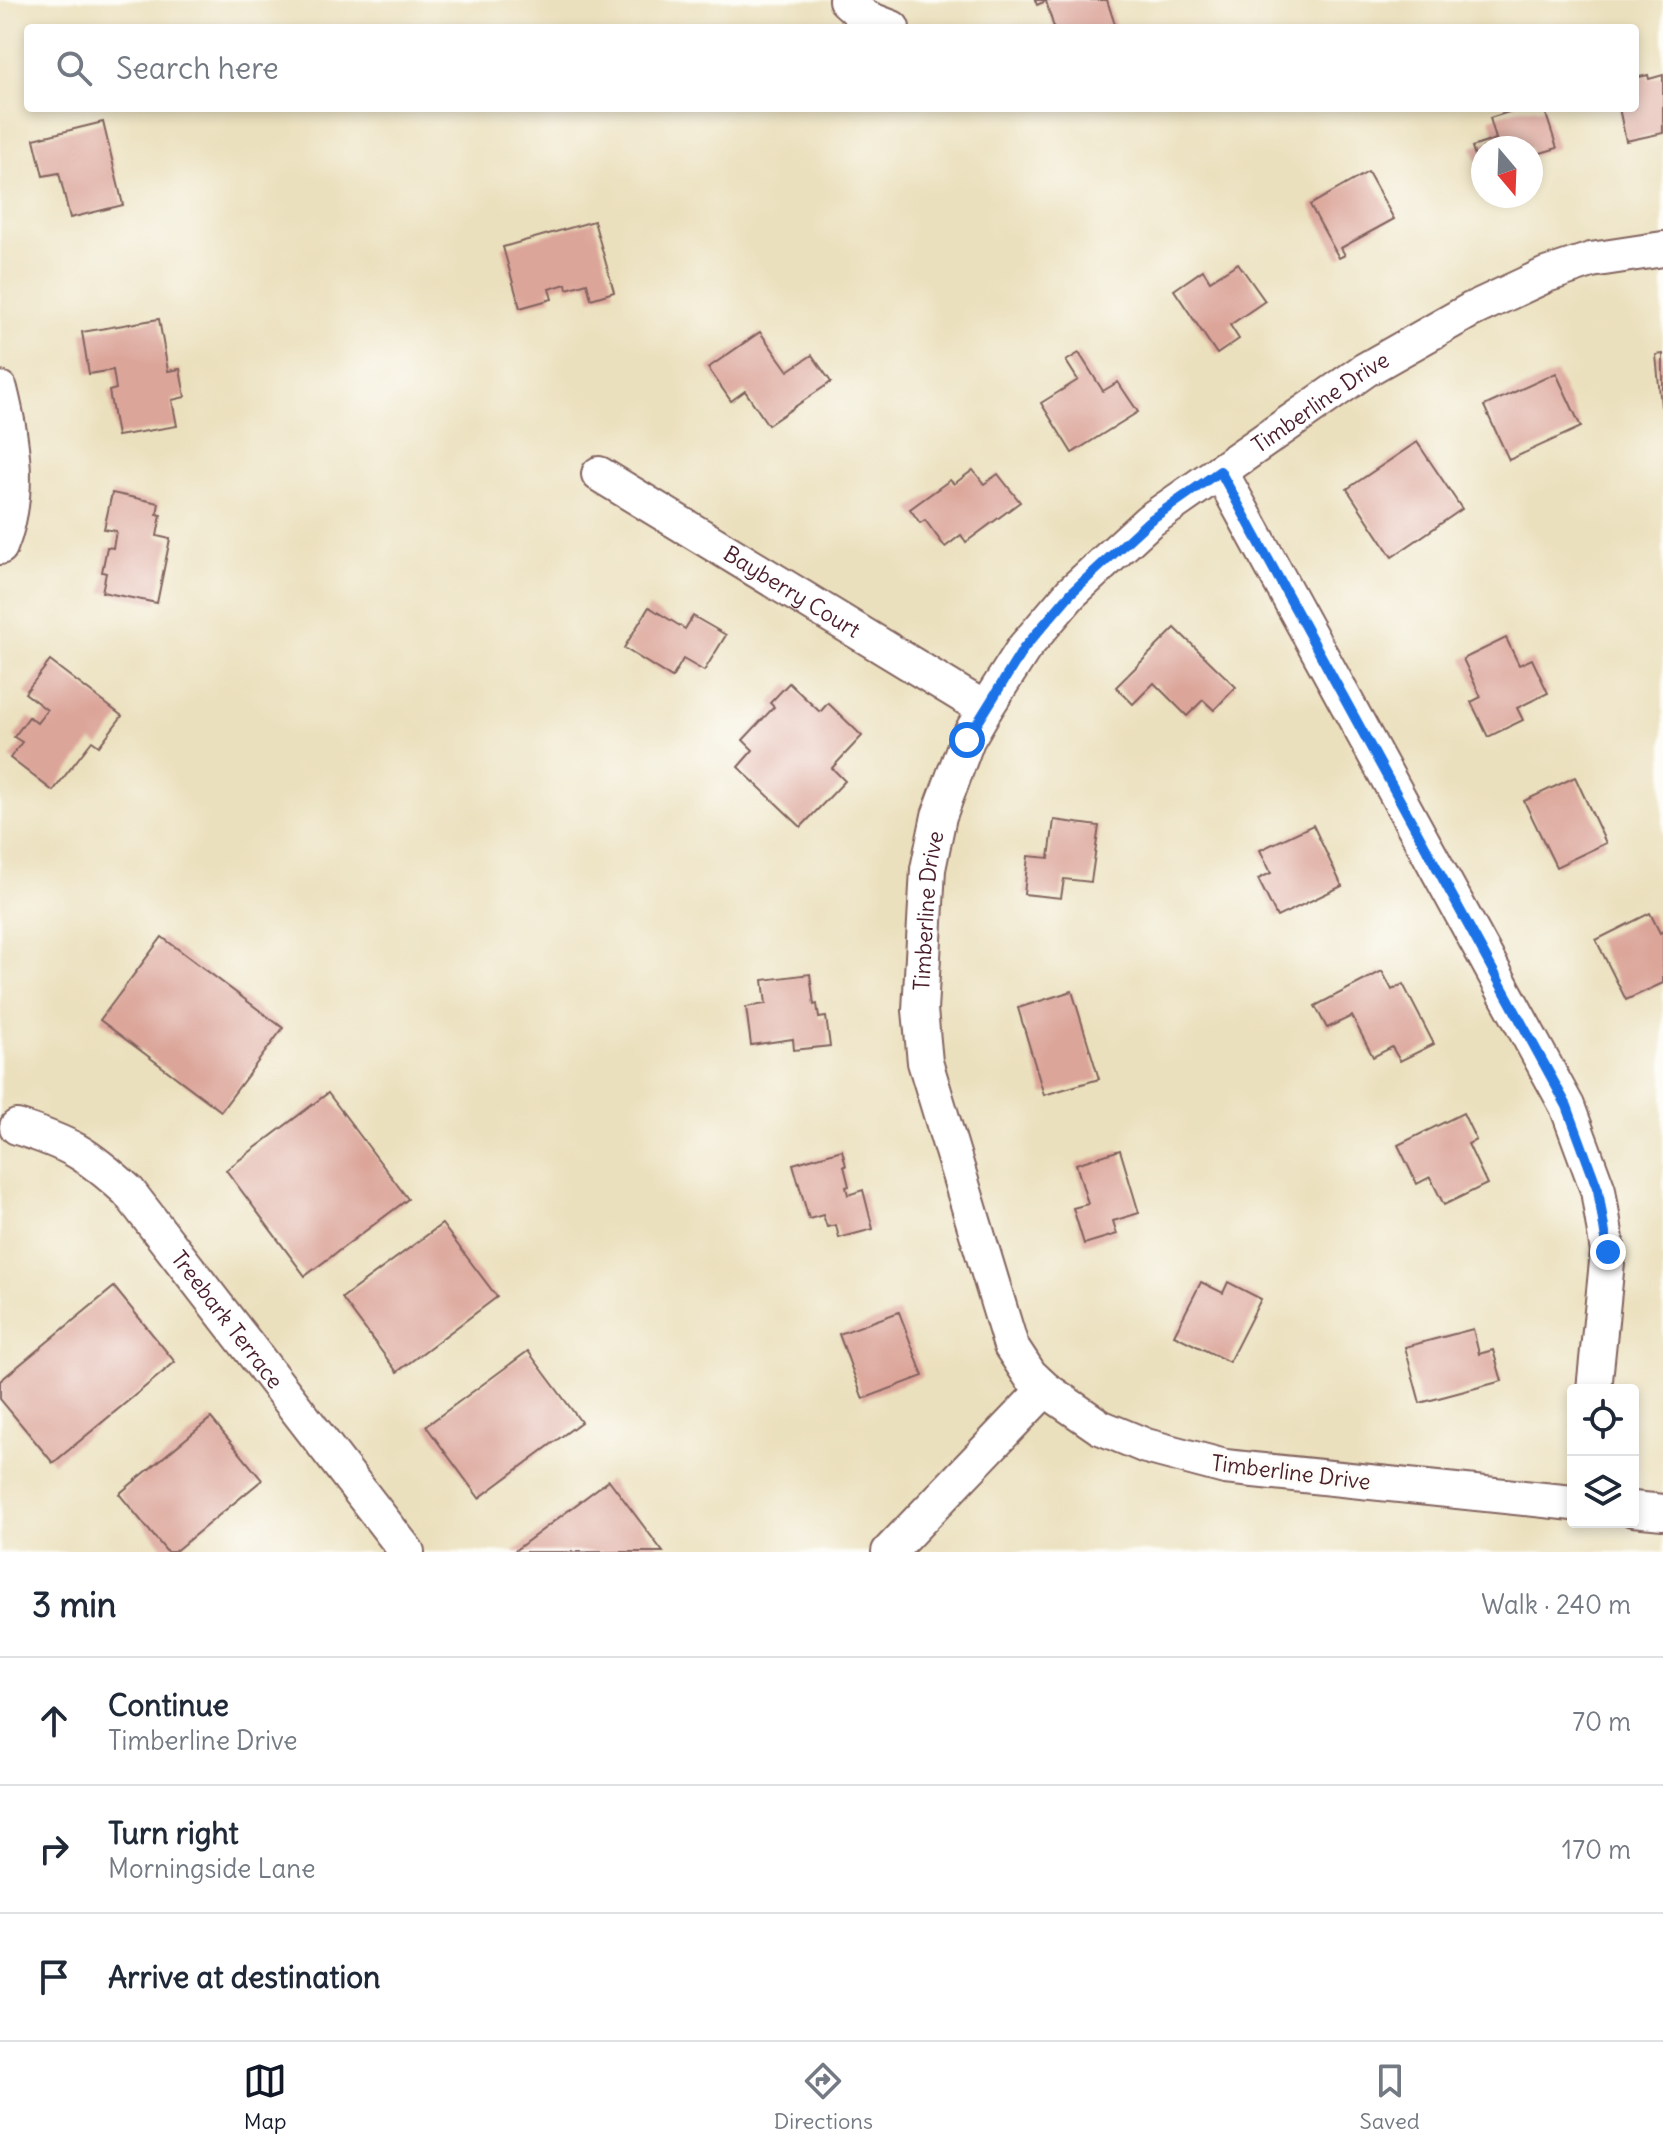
<!DOCTYPE html>
<html lang="en">
<head>
<meta charset="utf-8">
<style>
	:root { --surface:#fff; --page:#f2f2f3; --text:#1f2937; --muted:#747a83; --line:#e0e1e3; --accent:#111827 }
	body { margin:0; font-family:Delius,sans-serif; background:var(--page); color:var(--text) }
	.controls { position:absolute; right:24px; bottom:24px; display:grid; overflow:hidden; border-radius:8px; box-shadow:0 4px 12px #0003 }
	.controls button { width:72px; height:72px; display:grid; place-items:center; padding:0; border:0; border-bottom:2px solid var(--line); background:var(--surface); color:var(--text); font:40px sans-serif }
	.compass { position:absolute; left:1471px; top:136px; width:72px; height:72px; border-radius:50%; background:var(--surface); box-shadow:0 4px 12px #0003; rotate:161deg }
	.stop { position:absolute; width:24px; height:24px; margin:-18px; border:6px solid #1a73e8; border-radius:50%; background:#fff }
	.stop.end { background:#1a73e8; border-color:#fff; box-shadow:0 2px 8px #0008 }
	.list { margin:0; padding:0; list-style:none }
	h2 { display:flex; justify-content:space-between; align-items:center; height:104px; margin:0; padding:0 32px; font-size:34px }
	h2 small { font-size:26px; font-weight:400; color:var(--muted) }
	.list li { display:grid; grid-template-columns:52px 1fr auto; gap:24px; align-items:center; box-sizing:border-box; height:128px; padding:0 32px; border-top:2px solid var(--line) }
	.list b { display:block; font-size:30px; white-space:nowrap }
	.list p { margin:0; font-size:26px; white-space:nowrap; color:var(--muted) }
	.list em { font-size:26px; font-style:normal; color:var(--muted) }
	.icon { flex:none; width:44px; height:44px; fill:none; stroke:currentColor; stroke-width:2; stroke-linecap:round; stroke-linejoin:round }
	.map { position:relative; flex:none; width:1663px; height:1552px; overflow:hidden }
	.search { position:absolute; background:var(--surface); box-shadow:0 4px 12px #0003; left:24px; right:24px; top:24px; height:88px; display:flex; align-items:center; gap:20px; box-sizing:border-box; padding:0 28px; border-radius:8px; color:var(--muted); font-size:30px }
	.sheet { height:488px; background:var(--surface) }
	nav { display:flex; justify-content:space-around; align-items:center; box-sizing:border-box; height:112px; border-top:2px solid var(--line); background:var(--surface); font-size:22px; color:var(--muted) }
	nav a { display:grid; justify-items:center; gap:4px }
	nav .on { color:var(--accent) }
	.map>svg:first-child { display:block }
	.building { fill:#dca59a }
	.lines { fill:none; stroke-linecap:round; stroke-linejoin:round }
	.street-casing { stroke:#82635e; stroke-width:38 }
	.street { stroke:#fff; stroke-width:34 }
	.route { stroke:#1a73e8; stroke-width:10 }
	.labels { text-anchor:middle; stroke-width:6; stroke-linejoin:round; paint-order:stroke }
	.street-label { font-size:22px; fill:#4a1f2b; stroke:#fdfcf7 }
</style>
</head>
<body>
<div class="map">
<svg width="1663" height="1552" viewBox="0 0 1663 1552">
	<rect width="100%" height="100%" fill="#fdfcf7"/>
	<filter id="ink" filterUnits="userSpaceOnUse"><feTurbulence type="fractalNoise" baseFrequency=".0125" numOctaves="2"/><feDisplacementMap in="SourceGraphic" scale="16" xChannelSelector="R" yChannelSelector="G"/><feConvolveMatrix kernelMatrix="1 2 1 2 8 2 1 2 1" color-interpolation-filters="sRGB"/></filter>
	<filter id="wash" filterUnits="userSpaceOnUse"><feTurbulence type="fractalNoise" baseFrequency=".006" numOctaves="4" result="noise"/><feDisplacementMap in="SourceGraphic" scale="32" xChannelSelector="R" yChannelSelector="G"/><feGaussianBlur stdDeviation="1.8" result="paint"/><feColorMatrix in="noise" values="0 0 0 0 0 0 0 0 0 0 0 0 0 0 0 0 0 1.4 0 .05"/><feComposite in="paint" operator="in"/></filter>
	<g filter="url(#wash)">
		<rect width="100%" height="100%" fill="#ebe0bd"/>
		<g id="blocks">
			<g class="building">
				<polygon points="1035,0 1107,0 1116,28 1054,28 1046,1 1037,5"/>
				<polygon points="1648,75 1649,79 1663,75 1663,133 1626,141 1619,108 1635,108 1635,78"/>
				<polygon points="1521,108 1544,108 1557,148 1531,156 1531,148 1483,148 1482,178 1472,147 1496,139 1490,118"/>
				<polygon points="103,122 123,205 70,218 59,173 43,176 34,139"/>
				<polygon points="1368,172 1394,219 1341,248 1345,255 1339,258 1310,205"/>
				<polygon points="594,221 614,292 591,299 587,283 567,289 566,284 549,289 552,299 520,308 503,247"/>
				<polygon points="1238,263 1265,301 1230,325 1239,339 1217,354 1174,290 1203,270 1210,281"/>
				<polygon points="159,319 168,371 180,369 185,397 172,400 177,426 117,436 109,391 116,389 113,370 89,374 82,332"/>
				<polygon points="760,332 788,371 812,355 831,382 768,425 745,391 731,401 708,368"/>
				<polygon points="1079,353 1103,391 1118,382 1138,412 1072,453 1041,403 1078,380 1066,361"/>
				<polygon points="1663,354 1663,406 1661,406 1656,355"/>
				<polygon points="1556,373 1581,427 1509,460 1484,406"/>
				<polygon points="1417,442 1462,509 1392,557 1347,489"/>
				<polygon points="973,470 984,484 998,474 1020,502 966,542 961,535 945,547 925,520 920,523 910,509 950,480 954,484"/>
				<polygon points="112,493 159,503 157,514 161,515 157,536 170,539 157,603 102,592 106,573 102,572 107,547 113,548 116,531 104,529"/>
				<polygon points="649,607 685,629 693,616 726,635 704,671 683,659 672,678 624,648"/>
				<polygon points="1175,628 1236,687 1214,710 1203,700 1187,716 1154,683 1133,704 1116,687"/>
				<polygon points="1506,638 1519,665 1532,659 1548,693 1517,708 1523,720 1488,737 1471,702 1481,697 1463,659"/>
				<polygon points="50,661 122,716 99,746 92,741 53,791 10,758 22,742 14,737 29,717 37,723 47,710 25,693"/>
				<polygon points="789,683 820,712 828,703 862,736 832,768 845,781 801,827 738,767 753,750 743,740 774,707 770,703"/>
				<polygon points="1575,777 1606,843 1556,867 1524,801"/>
				<polygon points="1054,820 1099,826 1091,882 1064,879 1061,898 1024,894 1028,856 1049,858"/>
				<polygon points="1313,825 1342,886 1277,917 1258,879 1271,873 1260,850"/>
				<polygon points="1650,913 1660,933 1663,931 1663,983 1626,1000 1596,940"/>
				<polygon points="162,937 283,1028 221,1111 100,1020"/>
				<polygon points="1382,971 1392,990 1403,984 1434,1044 1400,1061 1392,1047 1373,1057 1352,1016 1327,1028 1315,1006"/>
				<polygon points="810,974 814,1005 817,1004 819,1018 826,1017 830,1046 794,1050 793,1039 751,1045 746,1007 766,1004 763,980"/>
				<polygon points="1072,991 1099,1079 1044,1095 1018,1008"/>
				<polygon points="328,1093 408,1199 305,1276 226,1170"/>
				<polygon points="1463,1113 1476,1140 1468,1144 1487,1184 1444,1205 1430,1177 1417,1184 1398,1145"/>
				<polygon points="842,1150 846,1166 844,1166 849,1186 846,1187 848,1195 863,1190 873,1229 839,1238 836,1225 827,1227 823,1215 809,1219 793,1164"/>
				<polygon points="1120,1150 1139,1213 1113,1221 1117,1234 1084,1244 1073,1208 1088,1204 1076,1164"/>
				<polygon points="442,1224 497,1297 397,1372 342,1298"/>
				<polygon points="1201,1282 1223,1293 1228,1282 1261,1299 1229,1362 1174,1335"/>
				<polygon points="114,1287 175,1362 53,1463 0,1399 0,1381"/>
				<polygon points="899,1312 923,1376 863,1399 839,1334"/>
				<polygon points="1473,1329 1479,1354 1493,1350 1502,1381 1420,1403 1405,1347"/>
				<polygon points="528,1351 581,1422 479,1498 426,1426"/>
				<polygon points="211,1418 262,1480 174,1552 167,1552 119,1494"/>
				<polygon points="609,1480 663,1552 513,1552"/>
			</g>
		</g>
	</g>
	<g filter="url(#ink)">
		<use href="#blocks" fill-opacity="0" stroke="#82635e" stroke-width="2"/>
		<g class="lines">
			<defs>
				<g id="street">
					<polyline points="846,0 866,18 892,28"/>
					<path d="M0 389C13 441 21 496 0 547"/>
					<polyline points="1220,471 1567,1106 1598,1190 1608,1252 1594,1390"/>
					<path id="s1" d="M599 474 985 709"/>
					<path id="s2" d="M17 1127C71 1144 86 1153 128 1191L407 1552"/>
					<path id="s3" d="M1573 1503 1225 1467 1146 1446 1100 1427 1045 1389 1030 1375 1011 1346 925 1062 920 1010 928 869 939 816 967 740 985 709 1024 648 1071 593 1149 521 1365 370 1471 310 1546 275 1591 260 1663 249"/>
					<polyline points="1633,1509 1663,1512"/>
					<polyline points="889,1552 1045,1389"/>
				</g>
			</defs>
			<use href="#street" class="street-casing"/>
			<use href="#street" class="street"/>
		</g>
	</g>
	<g class="lines" filter="url(#ink)">
		<polyline class="route" points="967,740 1024,648 1071,593 1149,521 1220,471 1567,1106 1598,1190 1608,1252"/>
	</g>
	<g class="labels">
		<g class="street-label">
			<text dy="8" stroke="none"><textPath href="#s3" startOffset="1724">Timberline Drive</textPath></text>
			<text dy="8" stroke="none"><textPath href="#s1" startOffset="226">Bayberry Court</textPath></text>
			<text dy="8" stroke="none"><textPath href="#s3" startOffset="1052">Timberline Drive</textPath></text>
			<text dy="8" stroke="none"><textPath href="#s2" startOffset="292">Treebark Terrace</textPath></text>
			<text transform="translate(1291 1472) rotate(7)" y="8">Timberline Drive</text>
		</g>
	</g>
</svg>
<div class="controls">
<button><svg class="icon" aria-label="locate" viewBox="0 0 24 24"><circle cx="12" cy="12" r="6"/><path d="M12 2v4M12 18v4M2 12h4M18 12h4"/></svg></button>
<button><svg class="icon" aria-label="layers" viewBox="0 0 24 24"><path d="M12 4l9 5-9 5-9-5zM3 14l9 5 9-5"/></svg></button>
</div>
<svg class="compass" viewBox="-18 -18 36 36"><path d="M0-13l5 13h-10z" fill="#e53935"/><path d="M0 13l5-13h-10z" fill="#747a83"/></svg>
<div class="stop" style="left:967px;top:740px"></div>
<div class="stop end" style="left:1608px;top:1252px"></div>
<div class="search"><svg class="icon" aria-label="search" viewBox="0 0 24 24"><circle cx="10" cy="10" r="6"/><path d="M15 15l6 6"/></svg>Search here</div>
</div>
<section class="sheet">
<h2>3 min<small>Walk · 240 m</small></h2>
<ul class="list">
<li><svg class="icon" aria-label="ahead" viewBox="0 0 24 24"><path d="M12 20V5M6 11l6-6 6 6"/></svg><div><b>Continue</b><p>Timberline Drive</p></div><em>70 m</em></li>
<li><svg class="icon" aria-label="right" viewBox="0 0 24 24"><path d="M7 20v-9h11M14 6l5 5-5 5"/></svg><div><b>Turn right</b><p>Morningside Lane</p></div><em>170 m</em></li>
<li><svg class="icon" aria-label="arrive" viewBox="0 0 24 24"><path d="M6 21V4h12l-3 4 3 4H6"/></svg><div><b>Arrive at destination</b></div></li>
</ul>
</section>
<nav>
<a class="on"><svg class="icon" aria-label="map" viewBox="0 0 24 24"><path d="M3 6l6-2 6 2 6-2v14l-6 2-6-2-6 2zM9 4v14M15 6v14"/></svg>Map</a>
<a><svg class="icon" aria-label="directions" viewBox="0 0 24 24"><path d="M12 3l9 9-9 9-9-9zM9 14v-3h6M13 9l2 2-2 2"/></svg>Directions</a>
<a><svg class="icon" aria-label="saved" viewBox="0 0 24 24"><path d="M7 4h10v16l-5-4-5 4z"/></svg>Saved</a>
</nav>
</body>
</html>
